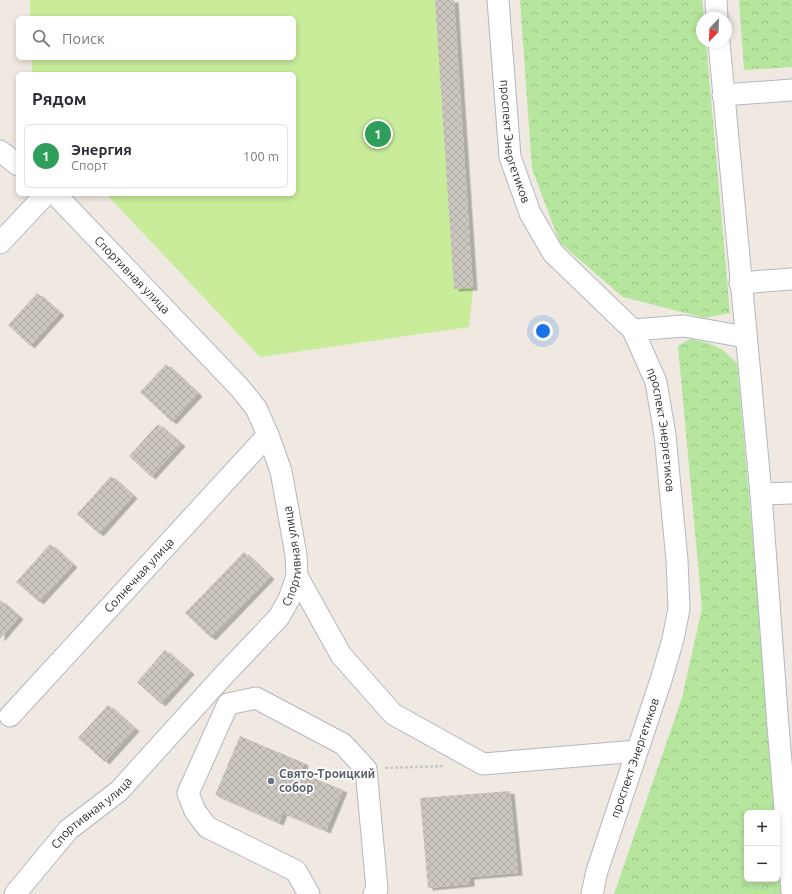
<!DOCTYPE html>
<html lang="ru">
<head>
<meta charset="utf-8">
<style>
	:root { --surface:#fff; --page:#f7f7f7; --text:#2b2b33; --muted:#7c7c81; --line:#e1e1e2; --accent:#4264fb }
	body { margin:0; font-family:Ubuntu,sans-serif; background:var(--page); color:var(--text) }
	.controls { position:absolute; right:12px; bottom:12px; display:grid; overflow:hidden; border-radius:6px; box-shadow:0 2px 6px #0003 }
	.controls button { width:36px; height:36px; display:grid; place-items:center; padding:0; border:0; border-bottom:1px solid var(--line); background:var(--surface); color:var(--text); font:20px sans-serif }
	.compass { position:absolute; left:696px; top:12px; width:36px; height:36px; border-radius:50%; background:var(--surface); box-shadow:0 2px 6px #0003; rotate:203deg }
	.you { position:absolute; left:543px; top:331px; width:14px; height:14px; margin:-10px; border:3px solid #fff; border-radius:50%; background:#1a73e8; box-shadow:0 0 0 6px #1a73e833 }
	.badge { display:grid; place-items:center; width:26px; height:26px; border-radius:50%; background:var(--accent); color:#fff; font-size:13px; font-weight:700 }
	.pin { position:absolute; translate:-50% -50%; border:2px solid #fff; box-shadow:0 1px 4px #0006 }
	.list { margin:0; padding:0; list-style:none }
	h2 { display:flex; justify-content:space-between; align-items:center; height:52px; margin:0; padding:0 16px; font-size:17px }
	h2 small { font-size:13px; font-weight:400; color:var(--muted) }
	.list li { display:grid; grid-template-columns:26px 1fr auto; gap:12px; align-items:center; box-sizing:border-box; height:64px; margin:0 8px 8px; padding:0 8px; border:1px solid var(--line); border-radius:6px }
	.list b { display:block; font-size:15px; white-space:nowrap }
	.list p { margin:0; font-size:13px; white-space:nowrap; color:var(--muted) }
	.list em { font-size:13px; font-style:normal; color:var(--muted) }
	.icon { flex:none; width:22px; height:22px; fill:none; stroke:currentColor; stroke-width:2; stroke-linecap:round; stroke-linejoin:round }
	.map { position:relative; flex:none; width:792px; height:894px; overflow:hidden }
	.search { position:absolute; background:var(--surface); box-shadow:0 2px 6px #0003; left:16px; top:16px; width:280px; height:44px; display:flex; align-items:center; gap:10px; box-sizing:border-box; padding:0 14px; border-radius:6px; color:var(--muted); font-size:15px }
	.panel { position:absolute; background:var(--surface); box-shadow:0 2px 6px #0003; left:16px; top:72px; width:280px; height:124px; border-radius:6px }
	.map>svg:first-child { display:block }
	.park { fill:url(#park-crowns); fill-rule:evenodd }
	.pitch { fill:#c9ec9a }
	.building { fill:url(#building-cross-hatch); filter:url(#shadow) }
	.lines { fill:none; stroke-linecap:round; stroke-linejoin:round }
	.minor-casing { stroke:#b4b7c1; stroke-width:23 }
	.path { stroke:#c9c9c9; stroke-width:2.5; stroke-dasharray:3 2; stroke-linecap:butt }
	.minor { stroke:#fff; stroke-width:21 }
	.worship-dot { fill:#6b7280; stroke:#fff; stroke-width:1.5 }
	.labels { text-anchor:middle; stroke-width:3.5; stroke-linejoin:round; paint-order:stroke }
	.street-label { font-size:12px; fill:#2e2e2e; stroke:#fff }
	.worship-label { font-size:12px; font-weight:bold; fill:#5b616d; stroke:#fff; text-anchor:start }
</style>
</head>
<body>
<div class="map">
<svg width="792" height="894" viewBox="0 0 792 894">
	<defs>
		<pattern id="park-crowns" width="20" height="18" patternUnits="userSpaceOnUse"><rect width="20" height="18" fill="#b6e59e"/><path d="M2 6a3 3 0 1 1 6 0M12 15a3 3 0 1 1 6 0" fill="none" stroke="#9dc588"/></pattern>
		<pattern id="building-cross-hatch" width="8" height="8" patternUnits="userSpaceOnUse"><rect width="8" height="8" fill="#cbc7bf"/><path d="M0 0l8 8M0 8l8-8" fill="none" stroke="#afaba4"/></pattern>
		<filter id="shadow"><feDropShadow dx="4.5" dy="2.5" stdDeviation="0" flood-color="#0004"/></filter>
	</defs>
	<rect width="100%" height="100%" fill="#efe9e1"/>
	<g class="park">
		<polygon points="520,0 702,0 704,18 702,18 702,42 706,42 730,313 705,318 623,297 560,243 532,169"/>
		<polygon points="739,0 792,0 792,67 744,70"/>
		<path d="M690 339 708 343 723 350 737 363 785 894H614L682 698 702 608 678 346ZM747 813H777V879H747Z"/>
	</g>
	<polygon class="pitch" points="30,0 454,0 473,288 469,327 260,357 106,194 294,194 294,74 32,74 32,58 294,58 294,18 30,18"/>
	<g class="building">
		<polygon points="435,0 454,0 473,288 454,289"/>
		<polygon points="37,293 60,313 30,346 8,325"/>
		<polygon points="166,364 198,394 172,422 140,392"/>
		<polygon points="158,424 181,444 151,477 129,456"/>
		<polygon points="111,476 133,496 99,534 77,514"/>
		<polygon points="50,544 73,565 39,602 16,582"/>
		<polygon points="244,552 270,577 211,638 185,613"/>
		<polygon points="0,600 19,617 0,639"/>
		<polygon points="165,650 190,672 161,704 137,682"/>
		<polygon points="108,705 135,729 105,762 78,738"/>
		<polygon points="240,736 304,763 301,773 343,790 326,831 283,813 279,823 215,795"/>
		<polygon points="510,791 518,873 470,877 470,884 428,888 420,798"/>
	</g>
	<g class="lines">
		<defs>
			<g id="minor">
				<path id="s1" d="M498 0 510 157 530 213 553 253 633 330 656 382 665 435 677 560 679 609 673 639 661 680 597 871 592 894"/>
				<polyline points="716,0 717,18"/>
				<polyline points="719,42 761,494 778,726 792,891"/>
				<polyline points="723,95 792,90"/>
				<polyline points="0,151 18,165"/>
				<polyline points="0,243 46,194"/>
				<polyline points="740,283 792,279"/>
				<polyline points="633,330 684,326 745,337"/>
				<polyline points="761,494 792,493"/>
				<polyline points="297,576 341,655 393,714 483,764 637,751"/>
				<path id="s2" d="M10 716 268 435"/>
				<path id="s3" d="M15 894 68 830 119 791 223 676 279 617 289 599 297 576 296 555 281 471 268 435 256 408 239 387 55 194"/>
				<polyline points="309,894 296,871 207,827 195,811 188,793 228,704 256,698 343,744 366,769 377,889 374,894"/>
			</g>
		</defs>
		<use href="#minor" class="minor-casing"/>
		<polyline class="path" points="385,768 444,766"/>
		<use href="#minor" class="minor"/>
	</g>
	<circle class="worship-dot" cx="271" cy="781" r="4"/>
	<g class="labels">
		<g class="street-label">
			<text dy="4" stroke="none"><textPath href="#s1" startOffset="143">проспект Энергетиков</textPath></text>
			<text transform="translate(132 275) rotate(46)" y="4">Спортивная улица</text>
			<text dy="4" stroke="none"><textPath href="#s1" startOffset="479">проспект Энергетиков</textPath></text>
			<text dy="4" stroke="none"><textPath href="#s3" startOffset="448">Спортивная улица</textPath></text>
			<text dy="4" stroke="none"><textPath href="#s2" startOffset="191">Солнечная улица</textPath></text>
			<text transform="translate(635 758) rotate(-71)" y="4">проспект Энергетиков</text>
			<text dy="4" stroke="none"><textPath href="#s3" startOffset="112">Спортивная улица</textPath></text>
		</g>
		<g class="worship-label">
			<text x="279" y="778">Свято-Троицкий<tspan x="279" dy="14">собор</tspan></text>
		</g>
	</g>
</svg>
<div class="controls">
<button>+</button>
<button>−</button>
</div>
<svg class="compass" viewBox="-18 -18 36 36"><path d="M0-13l5 13h-10z" fill="#e53935"/><path d="M0 13l5-13h-10z" fill="#7c7c81"/></svg>
<div class="you"></div>
<div class="pin badge" style="left:378px;top:134px;background:#2e9e5b">1</div>
<div class="search"><svg class="icon" aria-label="search" viewBox="0 0 24 24"><circle cx="10" cy="10" r="6"/><path d="M15 15l6 6"/></svg>Поиск</div>
<section class="panel">
<h2>Рядом<small></small></h2>
<ul class="list">
<li><span class="badge" style="background:#2e9e5b">1</span><div><b>Энергия</b><p>Спорт</p></div><em>100 m</em></li>
</ul>
</section>
</div>
</body>
</html>
